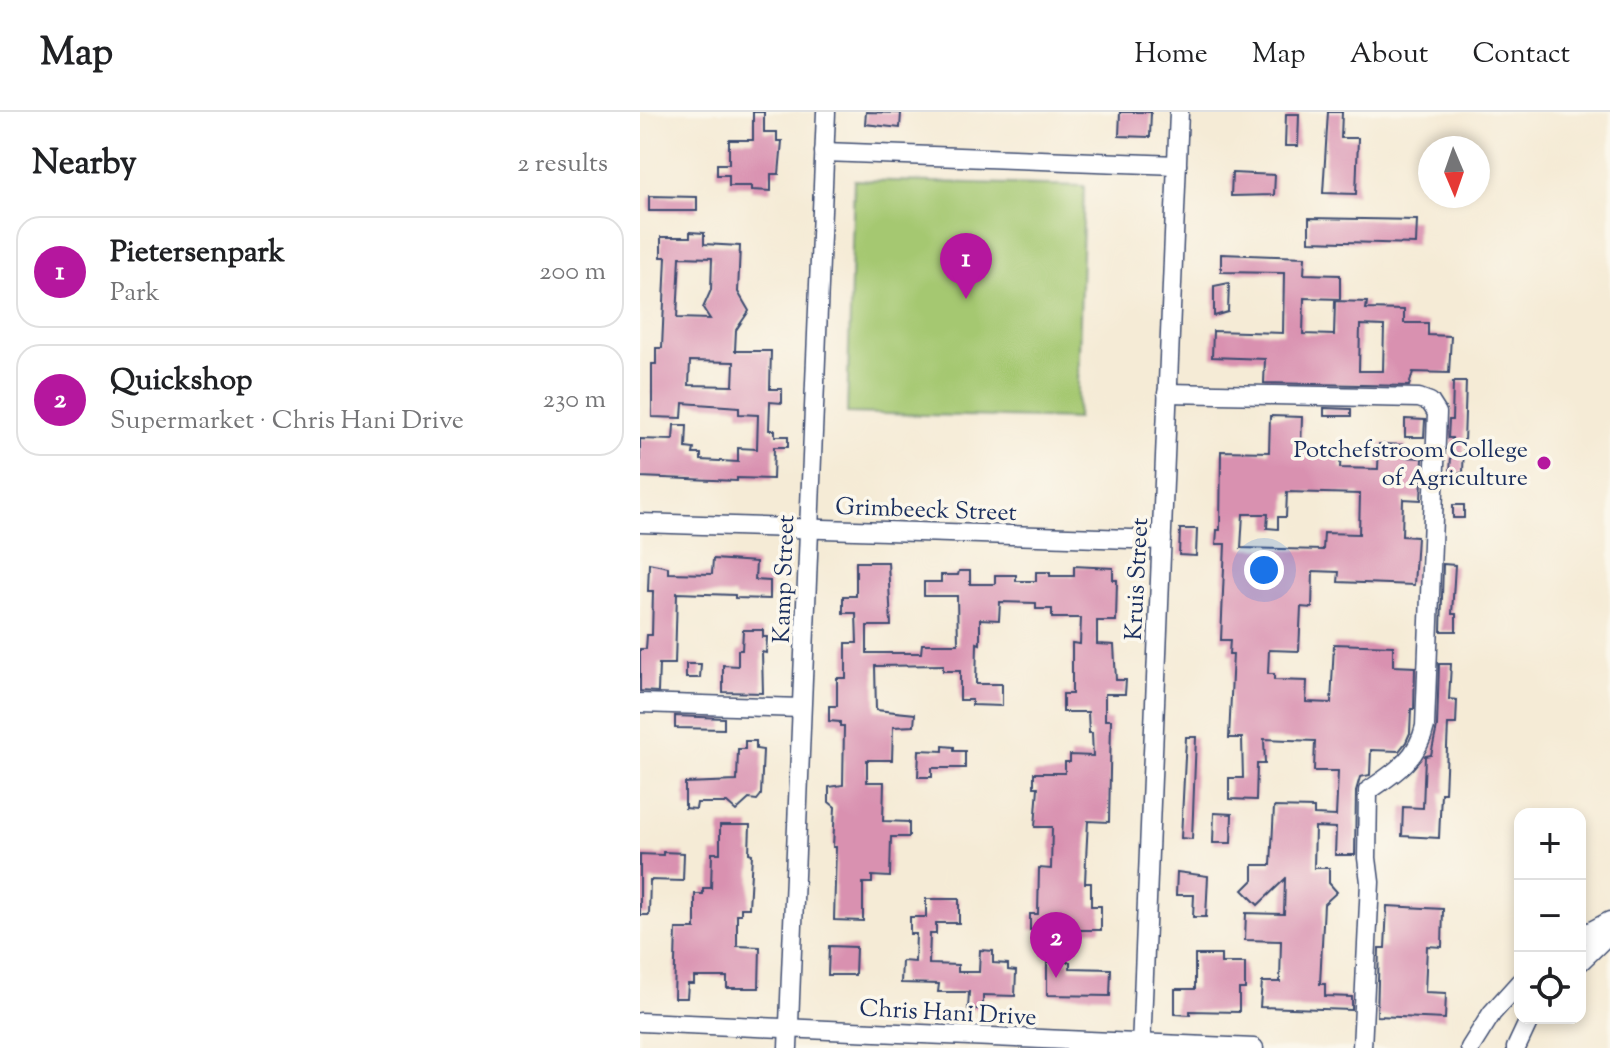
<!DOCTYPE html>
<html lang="en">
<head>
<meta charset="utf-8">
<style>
	:root { --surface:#fff; --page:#f6f6f6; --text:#202124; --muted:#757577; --line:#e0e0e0; --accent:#b5179e }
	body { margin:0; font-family:"Sorts Mill Goudy",serif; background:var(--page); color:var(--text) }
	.controls { position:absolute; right:24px; bottom:24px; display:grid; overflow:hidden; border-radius:16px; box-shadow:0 4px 12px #0003 }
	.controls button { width:72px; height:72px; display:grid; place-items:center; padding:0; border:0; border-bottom:2px solid var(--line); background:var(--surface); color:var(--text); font:40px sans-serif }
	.compass { position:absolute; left:778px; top:24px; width:72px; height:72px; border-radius:50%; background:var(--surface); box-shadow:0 4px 12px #0003; rotate:178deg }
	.you { position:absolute; left:624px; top:458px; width:28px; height:28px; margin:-20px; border:6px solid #fff; border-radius:50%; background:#1a73e8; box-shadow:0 0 0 12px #1a73e833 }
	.badge { display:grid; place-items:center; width:52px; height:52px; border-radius:50%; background:var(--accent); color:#fff; font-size:26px; font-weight:700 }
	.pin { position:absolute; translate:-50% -66px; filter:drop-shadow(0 2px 4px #0008) }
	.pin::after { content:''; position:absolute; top:42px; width:28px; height:24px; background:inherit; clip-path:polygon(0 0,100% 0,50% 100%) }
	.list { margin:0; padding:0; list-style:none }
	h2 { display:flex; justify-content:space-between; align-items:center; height:104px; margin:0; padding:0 32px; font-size:34px }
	h2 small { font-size:26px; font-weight:400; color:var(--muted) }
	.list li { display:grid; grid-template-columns:52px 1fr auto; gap:24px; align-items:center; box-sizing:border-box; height:112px; margin:0 16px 16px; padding:0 16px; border:2px solid var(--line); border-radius:24px }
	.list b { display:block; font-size:30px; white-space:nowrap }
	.list p { margin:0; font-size:26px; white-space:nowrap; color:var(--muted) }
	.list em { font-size:26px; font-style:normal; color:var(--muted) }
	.icon { flex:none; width:44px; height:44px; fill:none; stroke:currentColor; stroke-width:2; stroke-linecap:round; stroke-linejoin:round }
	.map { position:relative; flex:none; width:970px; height:936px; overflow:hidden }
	header { display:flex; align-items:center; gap:48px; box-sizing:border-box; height:112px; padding:0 40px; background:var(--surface); border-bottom:2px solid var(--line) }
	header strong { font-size:38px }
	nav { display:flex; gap:44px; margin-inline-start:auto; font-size:28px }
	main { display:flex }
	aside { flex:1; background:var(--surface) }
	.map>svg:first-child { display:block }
	.green { fill:#a5c871; stroke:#607c68; stroke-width:2 }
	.building { fill:#d991b0; fill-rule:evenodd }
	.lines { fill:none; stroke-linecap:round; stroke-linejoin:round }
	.minor-casing { stroke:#3c4b70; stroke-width:21 }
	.minor { stroke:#fff; stroke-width:18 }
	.poi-dot { fill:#b5179e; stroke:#fbf7ec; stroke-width:3 }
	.labels { text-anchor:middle; stroke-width:7; stroke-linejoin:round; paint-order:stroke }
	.poi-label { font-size:24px; fill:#1b2f5e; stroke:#fbf7ec; text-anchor:end }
	.street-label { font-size:24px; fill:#1b2f5e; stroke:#fbf7ec }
</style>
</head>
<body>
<header>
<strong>Map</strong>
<nav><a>Home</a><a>Map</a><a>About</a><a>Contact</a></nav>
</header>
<main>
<aside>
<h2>Nearby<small>2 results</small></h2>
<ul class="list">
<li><span class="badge">1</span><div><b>Pietersenpark</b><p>Park</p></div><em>200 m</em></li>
<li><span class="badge">2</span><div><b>Quickshop</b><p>Supermarket · Chris Hani Drive</p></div><em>230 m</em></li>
</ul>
</aside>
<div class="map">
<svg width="970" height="936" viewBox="0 0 970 936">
	<rect width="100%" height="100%" fill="#fbf7ec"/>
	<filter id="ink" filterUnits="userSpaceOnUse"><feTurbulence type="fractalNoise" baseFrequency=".0125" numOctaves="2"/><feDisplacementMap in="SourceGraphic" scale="16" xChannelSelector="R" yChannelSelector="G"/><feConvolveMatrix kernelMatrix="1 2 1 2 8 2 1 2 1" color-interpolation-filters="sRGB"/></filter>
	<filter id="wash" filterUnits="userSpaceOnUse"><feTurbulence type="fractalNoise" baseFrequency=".006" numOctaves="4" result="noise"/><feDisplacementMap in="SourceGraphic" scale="32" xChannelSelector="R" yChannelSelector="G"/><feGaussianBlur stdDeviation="1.8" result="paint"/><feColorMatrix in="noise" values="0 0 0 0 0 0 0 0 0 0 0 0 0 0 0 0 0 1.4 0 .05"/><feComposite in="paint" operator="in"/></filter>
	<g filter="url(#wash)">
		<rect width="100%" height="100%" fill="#f5ebd6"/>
		<polygon class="green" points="214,68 444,74 437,307 207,301"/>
		<g id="blocks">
			<g class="building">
				<polygon points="113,0 124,0 124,20 137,20 137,29 142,29 139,62 131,62 131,79 111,78 111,74 89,74 89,63 77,63 77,52 89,52 89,28 113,28"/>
				<polygon points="226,0 261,1 260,16 225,12"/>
				<polygon points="480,0 511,0 510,25 479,24"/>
				<polygon points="688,0 702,0 701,26 718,26 716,82 683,81"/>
				<polygon points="646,2 659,2 658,34 645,34"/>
				<polygon points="592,61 635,63 634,83 591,84"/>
				<polygon points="9,84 57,85 57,99 9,99"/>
				<polygon points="669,106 777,108 776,132 669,129"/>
				<path d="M50 120 64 121V132L100 134 98 180 109 199 96 218 95 239H131L130 277H142V291L130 290 129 318H135V324H148V335H134L133 367 97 366V369L0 365V327L33 328 34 313H47L46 336 54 337 53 342H61V348L98 350V336L117 337 118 303 99 302V295L43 291 42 306 12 305V252H16V236H22L26 145H21V125H50ZM40 145 72 146 71 178 63 196 70 207 37 206ZM50 249 94 250 93 274 49 273Z"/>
				<path d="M581 142 665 145 664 162 700 163V187L664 186 663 222 694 223 695 189 727 190 726 197 764 198V211H788V223L811 224 809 261 773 260 769 274 624 271 625 247 572 245 573 219 643 221 644 161 581 160ZM720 213 744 214 743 259H719Z"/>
				<polygon points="589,171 588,200 574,204 574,174"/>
				<polygon points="813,270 826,270 823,361 810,361 812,326 808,326 809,308 812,308"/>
				<polygon points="684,296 711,297 711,304 684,304"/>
				<path d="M630 304 662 305 661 337 701 338 700 356 738 357 739 332 766 333 765 345 783 346 781 388 763 387 762 424 777 425 774 473 698 470 699 460 673 459 672 496 661 495 659 539 629 538 628 562H634V568L667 569 666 590 691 591 694 532 753 534V554L775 555 774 597H771L770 621 766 630 759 639 731 638 730 663 720 665 716 679 715 743H695L696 716 675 715 674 756H689V771L697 780 684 792 680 872H685V884L712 885V898L620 895 622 870H640L641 829 605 828 606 801 644 802 645 767 618 793 603 778 613 768V753H631L634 695 674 696V703L696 704 697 683 698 659H674L675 629 624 627 625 652H617L616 688 589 687V666H603L602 626H589L593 542H589L590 528H581L585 432H576L577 418H580L581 339 629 340ZM647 380 720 382 719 422 684 421 683 438 601 436 603 402H628L627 416 638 417V405H646Z"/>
				<polygon points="765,307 785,308 784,325 765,325"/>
				<rect x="813" y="393" width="11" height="13"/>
				<polygon points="540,417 557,417 556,444 539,443"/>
				<polygon points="73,447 116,450 115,468 130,469 130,487 95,486 95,483 37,481 35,552 19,552 18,580 0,579 0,537 6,537 7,523 12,523 13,479 8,479 9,451 28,455 28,461 72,462"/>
				<polygon points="216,450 248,450 251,514 227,514 227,541 281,541 282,532 318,532 317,484 284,484 284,470 301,470 301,463 318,463 319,459 330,459 330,472 355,472 355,463 376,463 376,469 396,469 396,460 410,460 410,464 434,464 434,454 473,456 473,468 477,468 476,509 457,509 457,532 474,533 476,568 486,568 485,582 465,582 465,608 471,608 469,710 448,709 446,747 445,771 451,771 451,794 461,794 461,818 390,818 390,802 398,802 399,756 411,757 412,715 395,715 398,675 394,675 394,661 425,661 425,650 430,650 430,643 453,644 452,621 449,621 448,600 423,600 423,582 432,582 432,531 440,532 441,506 412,506 412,497 396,497 396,491 360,490 359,508 340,507 340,532 337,531 336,572 362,572 362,594 332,593 332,588 320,588 320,559 303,559 303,553 235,554 236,598 275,602 274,614 253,615 252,648 227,648 227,670 244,670 243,709 269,710 269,725 251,725 250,765 232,764 232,771 223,771 223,809 194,808 196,735 193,735 195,695 189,690 189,675 203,673 204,614 200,614 200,610 189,609 189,594 197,594 197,566 206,566 206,531 217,531 216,501 203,501 203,484 216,484"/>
				<polygon points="803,452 815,453 812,502 816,502 816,519 801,519"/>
				<polygon points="103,518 123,518 123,525 127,525 126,541 122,540 123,581 83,580 83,553 98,554 98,538 102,538"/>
				<polygon points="46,552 61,552 60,566 46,566"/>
				<polygon points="799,552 811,552 809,587 817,588 816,612 808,612 805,681 801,681 799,726 762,724 763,695 783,696 785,644 791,643 797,615"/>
				<polygon points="35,604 84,606 84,617 35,616"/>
				<polygon points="546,625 556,625 552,727 541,726"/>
				<polygon points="105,629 116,629 116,637 123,638 121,683 117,688 109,687 96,699 87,691 57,691 56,697 45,696 45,671 97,669 98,637 105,637"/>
				<polygon points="303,634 314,635 314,639 325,639 325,656 292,656 292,665 278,665 279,638 303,639"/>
				<polygon points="574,701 592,702 591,731 573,731"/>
				<polygon points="80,713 110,713 109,741 112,742 109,796 101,796 101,802 97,802 97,834 120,835 119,876 87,876 87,865 54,865 54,872 48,872 47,886 34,886 36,817 55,817 55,782 63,782 63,776 71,776 72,741 80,741"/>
				<polygon points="23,740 44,741 43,769 10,768 9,803 0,803 0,742 23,743"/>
				<polygon points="537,760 568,764 566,805 553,805 554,783 536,783"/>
				<polygon points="286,787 319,787 319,811 296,811 296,822 290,822 289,852 318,853 318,860 339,860 340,838 353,839 353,851 368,852 368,858 376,859 375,884 343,883 343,897 328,897 329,880 298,880 299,872 261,871 262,849 275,850 276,822 270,822 270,805 286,805"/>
				<polygon points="747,794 803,797 802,835 787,834 785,880 806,881 805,907 737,904 739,836 745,836"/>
				<polygon points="189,834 216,835 215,863 188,863"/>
				<polygon points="555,843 581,843 581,851 605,851 605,877 599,877 599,900 550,899 550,903 535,902 535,877 555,877"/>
				<polygon points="407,850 430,850 430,856 471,857 470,884 407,883"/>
			</g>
		</g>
	</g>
	<g filter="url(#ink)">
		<use href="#blocks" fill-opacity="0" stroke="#3c4b70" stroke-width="2"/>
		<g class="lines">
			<defs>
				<g id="minor">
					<polyline points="184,40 537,53"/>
					<path d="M527 281 779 286 790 290 797 301 785 614C778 647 754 661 728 679L727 746 730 770 722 936"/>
					<polyline points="0,411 522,428"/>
					<polyline points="0,591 161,596"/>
					<polyline points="940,825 970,809"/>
					<polyline points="940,850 970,821"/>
					<polyline points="0,910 614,936"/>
					<polyline points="148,936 186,0"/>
					<polyline points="501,936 539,0"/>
					<polyline points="830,936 852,901 880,870"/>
					<polyline points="876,936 890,906"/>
				</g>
			</defs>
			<use href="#minor" class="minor-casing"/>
			<use href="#minor" class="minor"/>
		</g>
	</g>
	<circle class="poi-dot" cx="904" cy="351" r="8"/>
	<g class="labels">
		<g class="poi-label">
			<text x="888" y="345">Potchefstroom College<tspan x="888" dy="28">of Agriculture</tspan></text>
		</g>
		<g class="street-label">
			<text transform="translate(286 397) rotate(2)" y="8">Grimbeeck Street</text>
			<text transform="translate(143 467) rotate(-88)" y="8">Kamp Street</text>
			<text transform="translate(496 467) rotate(-87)" y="8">Kruis Street</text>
			<text transform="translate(308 900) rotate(3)" y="8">Chris Hani Drive</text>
		</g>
	</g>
</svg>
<div class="controls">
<button>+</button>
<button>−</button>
<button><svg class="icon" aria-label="locate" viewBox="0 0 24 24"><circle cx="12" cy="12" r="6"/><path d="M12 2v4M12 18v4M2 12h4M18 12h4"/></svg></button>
</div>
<svg class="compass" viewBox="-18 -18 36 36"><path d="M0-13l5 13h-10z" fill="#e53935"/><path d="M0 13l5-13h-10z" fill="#757577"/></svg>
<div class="you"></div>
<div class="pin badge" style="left:326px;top:187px">1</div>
<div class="pin badge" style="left:416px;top:866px">2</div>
</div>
</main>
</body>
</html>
